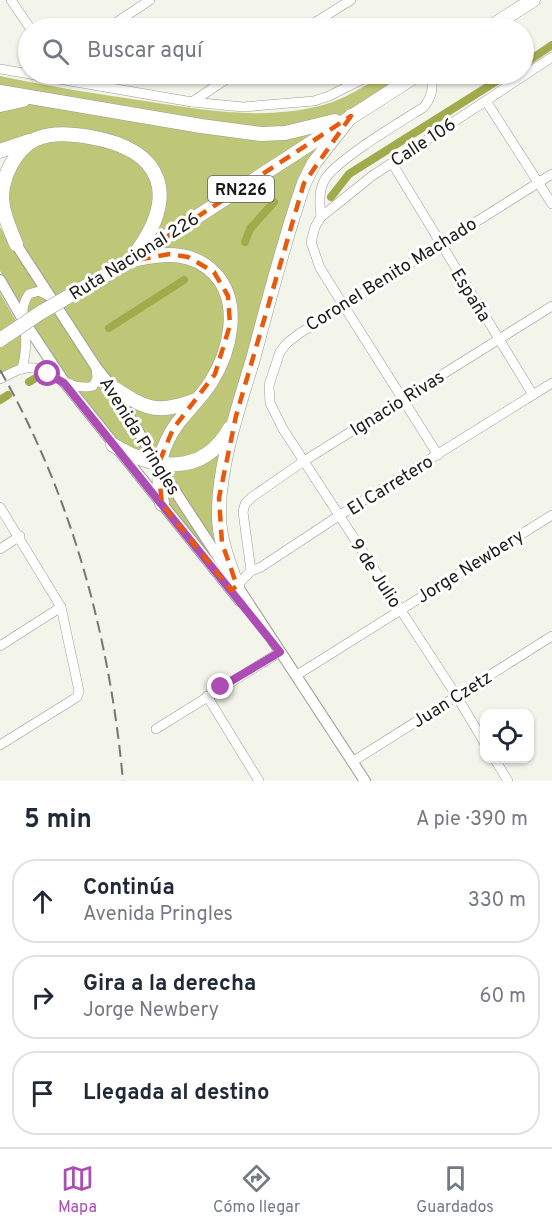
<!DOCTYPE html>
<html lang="es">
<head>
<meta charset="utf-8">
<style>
	:root { --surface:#fff; --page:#f6f6f7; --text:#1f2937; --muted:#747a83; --line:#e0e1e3; --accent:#ac4cb4 }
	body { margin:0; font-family:Overpass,sans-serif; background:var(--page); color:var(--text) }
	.controls { position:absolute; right:18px; bottom:18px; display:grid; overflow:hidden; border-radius:12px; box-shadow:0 2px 4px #0004 }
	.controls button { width:54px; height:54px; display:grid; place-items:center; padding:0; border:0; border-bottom:2px solid var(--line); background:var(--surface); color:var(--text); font:30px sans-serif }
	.stop { position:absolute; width:18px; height:18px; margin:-14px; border:4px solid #ac4cb4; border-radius:50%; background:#fff }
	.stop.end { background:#ac4cb4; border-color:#fff; box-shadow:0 2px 6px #0008 }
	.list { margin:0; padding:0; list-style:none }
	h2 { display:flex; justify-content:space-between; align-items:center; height:78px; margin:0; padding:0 24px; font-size:26px }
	h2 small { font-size:20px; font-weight:400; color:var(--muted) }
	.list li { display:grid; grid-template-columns:39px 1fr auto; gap:18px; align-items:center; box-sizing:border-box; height:84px; margin:0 12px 12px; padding:0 12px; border:2px solid var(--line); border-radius:24px }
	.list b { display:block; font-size:22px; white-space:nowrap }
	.list p { margin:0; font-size:20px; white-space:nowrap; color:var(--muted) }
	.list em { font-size:20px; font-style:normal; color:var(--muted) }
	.icon { flex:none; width:33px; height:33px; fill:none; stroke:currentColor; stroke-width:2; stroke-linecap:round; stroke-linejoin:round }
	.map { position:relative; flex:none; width:552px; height:781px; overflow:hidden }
	.search { position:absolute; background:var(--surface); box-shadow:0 2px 4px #0004; left:18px; right:18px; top:18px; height:66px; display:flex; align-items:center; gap:15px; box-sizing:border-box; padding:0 21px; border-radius:33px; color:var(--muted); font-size:22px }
	.sheet { height:366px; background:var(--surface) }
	nav { display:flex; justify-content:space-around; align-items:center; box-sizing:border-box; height:84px; border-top:2px solid var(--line); background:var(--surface); font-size:16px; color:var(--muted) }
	nav a { display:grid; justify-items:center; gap:3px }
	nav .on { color:var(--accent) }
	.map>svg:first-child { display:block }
	.green { fill:#bec777 }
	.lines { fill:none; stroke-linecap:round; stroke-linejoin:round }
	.canal { stroke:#a1ab4c; stroke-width:8 }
	.minor-casing { stroke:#9b9c93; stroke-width:10 }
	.major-casing { stroke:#9b9c93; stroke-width:12 }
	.highway-casing { stroke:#9b9c93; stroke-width:15 }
	.minor { stroke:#fff; stroke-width:9 }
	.major { stroke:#fff; stroke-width:10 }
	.highway { stroke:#fff; stroke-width:14 }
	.rail { stroke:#757670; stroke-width:2; stroke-dasharray:12 6; stroke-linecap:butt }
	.highway-bridge-casing { stroke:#9b9c93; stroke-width:15; stroke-linecap:butt }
	.highway-bridge { stroke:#fff; stroke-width:14 }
	.route { stroke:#ac4cb4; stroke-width:8 }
	.marked { fill:none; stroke:#e8590c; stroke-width:4.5; stroke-dasharray:12 8; stroke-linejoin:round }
	.labels { text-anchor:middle; stroke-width:6; stroke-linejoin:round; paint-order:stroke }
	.shield { fill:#fff; stroke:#5f605d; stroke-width:1.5 }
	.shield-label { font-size:16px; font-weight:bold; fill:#1b1c18 }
	.street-label { font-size:18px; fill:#1b1c18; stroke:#fff }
</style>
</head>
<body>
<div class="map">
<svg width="552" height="781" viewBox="0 0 552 781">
	<rect width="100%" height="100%" fill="#f3f5eb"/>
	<g class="green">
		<path d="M384 74H406L356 109 319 123 280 131 0 90V76C48 86 96 94 145 101 205 110 263 121 323 105 345 99 365 86 384 74Z"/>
		<polygon points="37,102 208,131 327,126 146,246 158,173 94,134 0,148 0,107"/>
		<polygon points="335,131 315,154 231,421 200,456 163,462 232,333 219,272 149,253"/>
		<polygon points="66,138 122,149 151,174 156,198 138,247 106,266 112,277 153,260 189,260 214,276 229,315 218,359 194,397 155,406 112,381 91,353 34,263 14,228 5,197 19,159 37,143"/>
		<polygon points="0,227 41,289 20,305 0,271"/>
		<polygon points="0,293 19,326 23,336 19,367 0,379"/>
		<polygon points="33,295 41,296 47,300 93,370 92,381 87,384 70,380 66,375 27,316 27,304"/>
		<polygon points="100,380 151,459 116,441 77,390"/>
		<polygon points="120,396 186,408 157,458"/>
		<polygon points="229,434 218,482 224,556 163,467 186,467"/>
		<polygon points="163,478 232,583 172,511 163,493"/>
	</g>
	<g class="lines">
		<g class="canal">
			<polyline points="524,64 552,45"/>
			<polyline points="331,197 349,174 508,74"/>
			<polyline points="245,242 250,229 274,202"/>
			<polyline points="109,328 184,280"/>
			<polyline points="29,382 39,376"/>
			<polyline points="0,400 8,395"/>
		</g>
		<defs>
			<g id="minor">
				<polyline points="11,0 30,28"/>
				<polyline points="108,28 150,0"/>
				<polyline points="306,28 351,0"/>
				<polyline points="0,69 192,102 243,107 314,101 329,96 373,74"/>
				<polyline points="486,101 552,204"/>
				<polyline points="192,102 234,74"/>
				<polyline points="392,163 533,395"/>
				<path d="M321 217C320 205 318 193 324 181 334 161 402 121 424 107 433 95 433 87 431 74"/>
				<path d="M22 369C25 357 27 344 25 331 23 317 20 307 29 294L39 291 51 297"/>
				<path d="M0 379C8 375 17 369 26 368 48 364 66 393 93 386L97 379 96 367"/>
				<polyline points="438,455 320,268 311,242 315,227 321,217 372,176 552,57"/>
				<polyline points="0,507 61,607 79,691 77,697 0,745"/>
				<polyline points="0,549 20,536"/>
				<polyline points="251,571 243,512 245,504 252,497 304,461 552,306"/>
				<polyline points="234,588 251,571 261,567 340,515 552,383"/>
				<polyline points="0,646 61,607"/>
				<polyline points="297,675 552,515"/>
				<polyline points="207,696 259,781"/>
				<polyline points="156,729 280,652"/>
				<polyline points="484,742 456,695 283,429 270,403 269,385 280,352 287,343 300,333 552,174"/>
				<polyline points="494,758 508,781"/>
				<polyline points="352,762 552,636"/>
			</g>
			<g id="major">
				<polyline points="12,238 96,367 112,387 158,465 365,781"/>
				<polyline points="0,280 22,318 65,383 240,601"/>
			</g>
			<g id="highway">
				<polyline points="489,28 533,0"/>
				<polyline points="0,92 201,126 261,134 285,133 335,121"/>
				<polyline points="0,105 23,100"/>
				<polyline points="0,151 29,141"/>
				<path d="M16 244C10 229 2 212 2 196 3 175 16 148 36 139 53 132 72 134 90 137 164 150 179 195 135 254"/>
				<path d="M138 259C166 253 193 251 215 274 242 303 230 352 211 382 198 403 177 418 167 441 156 464 159 480 162 504"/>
				<polyline points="116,269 418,74"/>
				<path d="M112 387C146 409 156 415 196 400"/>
				<path d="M113 445C154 470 203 477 230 428"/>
				<path d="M237 586C229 563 219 540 219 515 218 466 239 406 253 359 269 300 284 240 304 183L314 163 351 116"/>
			</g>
		</defs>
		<use href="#minor" class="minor-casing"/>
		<use href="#major" class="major-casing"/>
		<use href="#highway" class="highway-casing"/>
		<use href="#minor" class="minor"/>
		<use href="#major" class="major"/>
		<use href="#highway" class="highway"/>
		<path class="rail" d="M0 370C72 496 110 638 123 781"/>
		<defs>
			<polyline id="highway-bridge" points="0,340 40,313 116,269"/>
		</defs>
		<use href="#highway-bridge" class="highway-bridge-casing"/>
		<use href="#highway-bridge" class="highway-bridge"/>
	</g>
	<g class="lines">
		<polyline class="route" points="48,374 64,383 280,652 221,687"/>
	</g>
	<path class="marked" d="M351 116 304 183 236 416 219 498 222 543 237 586 231 590 162 504 158 465 173 429 215 374 230 325 228 296 214 272 188 257 170 254 130 261Z"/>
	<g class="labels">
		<rect class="shield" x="208" y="176" width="66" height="26" rx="4.5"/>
		<g class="shield-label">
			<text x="241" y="195">RN226</text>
		</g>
		<g class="street-label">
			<text transform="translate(423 142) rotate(-33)" y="6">Calle 106</text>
			<text transform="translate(134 256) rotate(-32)" y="6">Ruta Nacional 226</text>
			<text transform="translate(391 274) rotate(-32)" y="6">Coronel Benito Machado</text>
			<text transform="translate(471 295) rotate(58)" y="6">España</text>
			<text transform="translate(397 403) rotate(-32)" y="6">Ignacio Rivas</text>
			<text transform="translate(140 436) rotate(58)" y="6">Avenida Pringles</text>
			<text transform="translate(390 485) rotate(-32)" y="6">El Carretero</text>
			<text transform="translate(470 566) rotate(-32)" y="6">Jorge Newbery</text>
			<text transform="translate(376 573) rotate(57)" y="6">9 de Julio</text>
			<text transform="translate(452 699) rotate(-32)" y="6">Juan Czetz</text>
		</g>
	</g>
</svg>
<div class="controls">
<button><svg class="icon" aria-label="locate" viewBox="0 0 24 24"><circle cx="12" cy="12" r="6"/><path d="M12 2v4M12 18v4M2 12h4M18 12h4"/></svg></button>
</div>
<div class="stop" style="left:48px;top:374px"></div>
<div class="stop end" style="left:221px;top:687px"></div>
<div class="search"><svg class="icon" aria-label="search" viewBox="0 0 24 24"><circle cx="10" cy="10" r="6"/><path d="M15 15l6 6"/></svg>Buscar aquí</div>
</div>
<section class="sheet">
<h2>5 min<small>A pie · 390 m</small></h2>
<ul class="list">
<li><svg class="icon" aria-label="ahead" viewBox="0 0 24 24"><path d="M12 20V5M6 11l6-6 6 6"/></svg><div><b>Continúa</b><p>Avenida Pringles</p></div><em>330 m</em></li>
<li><svg class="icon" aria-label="right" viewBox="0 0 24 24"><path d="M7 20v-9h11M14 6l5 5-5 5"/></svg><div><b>Gira a la derecha</b><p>Jorge Newbery</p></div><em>60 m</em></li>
<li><svg class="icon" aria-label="arrive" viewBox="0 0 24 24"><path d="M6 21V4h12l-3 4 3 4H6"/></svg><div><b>Llegada al destino</b></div></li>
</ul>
</section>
<nav>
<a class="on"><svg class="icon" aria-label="map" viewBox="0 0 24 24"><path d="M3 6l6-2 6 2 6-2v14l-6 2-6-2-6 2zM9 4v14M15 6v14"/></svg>Mapa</a>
<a><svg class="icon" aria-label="directions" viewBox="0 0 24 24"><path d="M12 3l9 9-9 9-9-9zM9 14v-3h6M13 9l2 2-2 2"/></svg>Cómo llegar</a>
<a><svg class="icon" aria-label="saved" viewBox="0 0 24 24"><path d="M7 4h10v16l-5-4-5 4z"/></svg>Guardados</a>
</nav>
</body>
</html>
